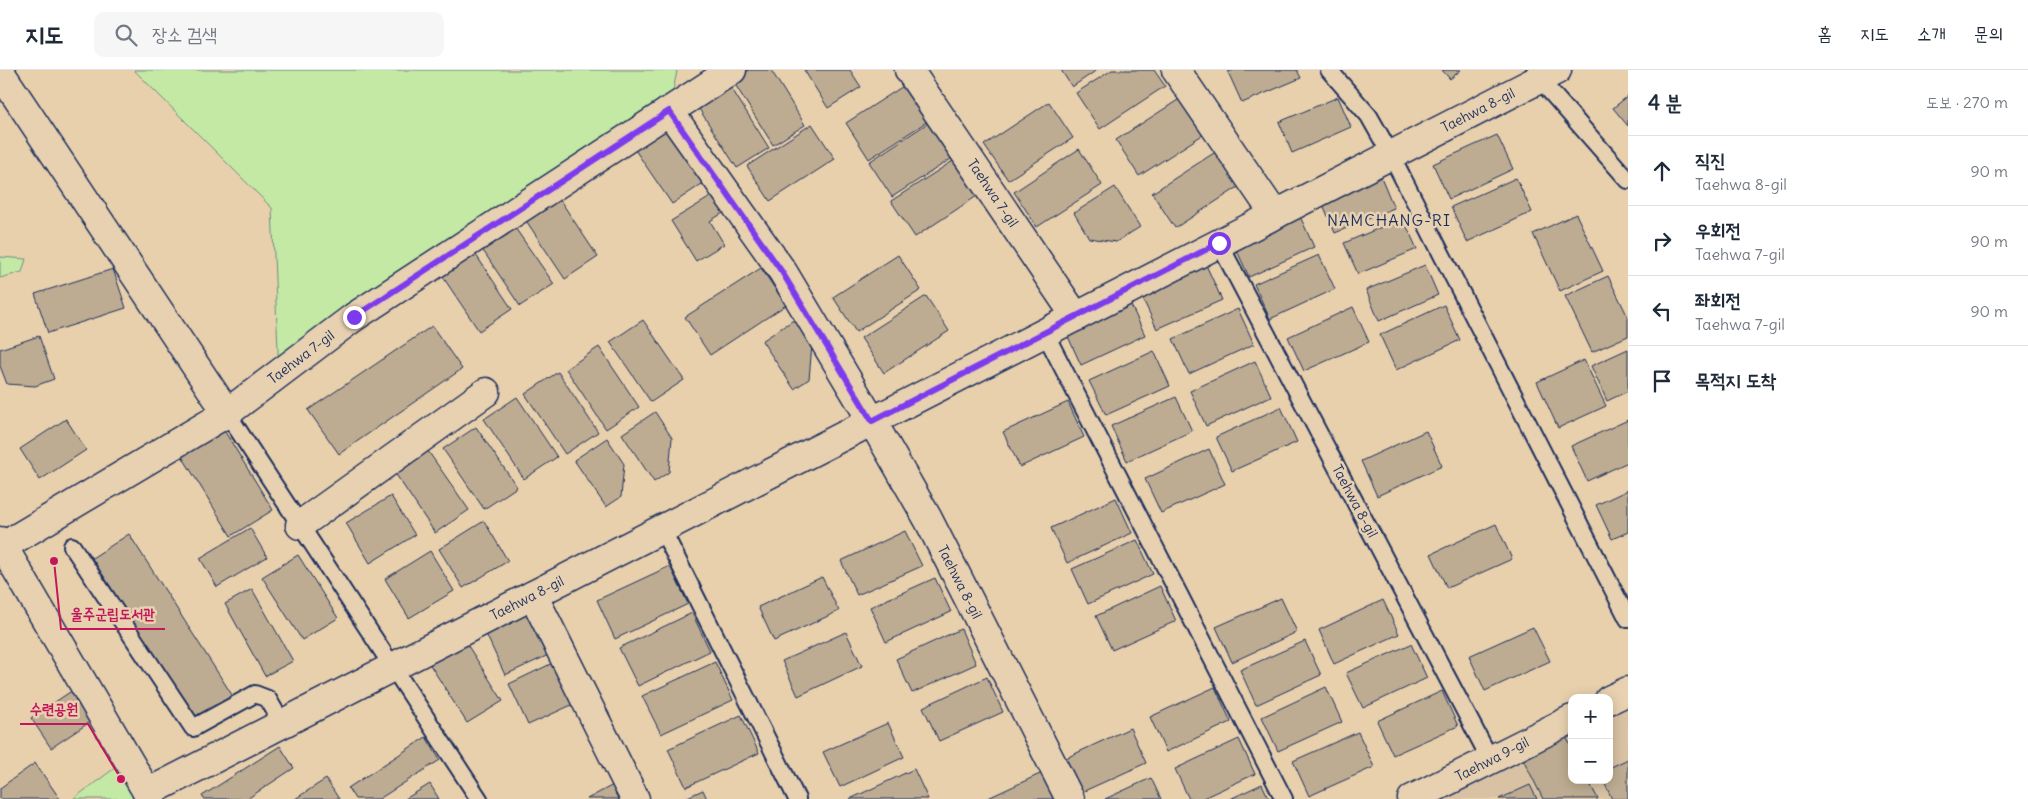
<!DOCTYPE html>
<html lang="ko">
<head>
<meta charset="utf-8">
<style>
	:root { --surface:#fff; --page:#f6f6f7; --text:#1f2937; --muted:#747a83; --line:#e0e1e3 }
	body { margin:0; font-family:Delius,"Poor Story",sans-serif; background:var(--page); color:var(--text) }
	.controls { position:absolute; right:15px; bottom:15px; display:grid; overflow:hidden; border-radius:10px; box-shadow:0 2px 12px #0003 }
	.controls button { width:45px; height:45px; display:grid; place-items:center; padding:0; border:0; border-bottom:1px solid var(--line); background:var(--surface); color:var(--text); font:25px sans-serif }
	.stop { position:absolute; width:15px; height:15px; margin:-11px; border:4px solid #7c3aed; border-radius:50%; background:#fff }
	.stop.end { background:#7c3aed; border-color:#fff; box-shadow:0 1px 5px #0008 }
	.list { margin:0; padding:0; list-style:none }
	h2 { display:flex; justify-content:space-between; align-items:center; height:65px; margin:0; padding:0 20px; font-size:21px }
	h2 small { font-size:16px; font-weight:400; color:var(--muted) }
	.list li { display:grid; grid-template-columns:32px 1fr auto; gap:15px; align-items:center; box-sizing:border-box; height:70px; padding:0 20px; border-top:1px solid var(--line) }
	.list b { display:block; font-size:19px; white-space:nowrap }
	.list p { margin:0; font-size:16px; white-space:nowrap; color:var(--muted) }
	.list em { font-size:16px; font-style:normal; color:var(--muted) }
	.icon { flex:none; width:28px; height:28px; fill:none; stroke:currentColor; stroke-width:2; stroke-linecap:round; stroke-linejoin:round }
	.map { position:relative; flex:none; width:1628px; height:729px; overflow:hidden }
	header { display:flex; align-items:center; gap:30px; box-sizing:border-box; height:70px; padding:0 25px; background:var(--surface); border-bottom:1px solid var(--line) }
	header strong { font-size:24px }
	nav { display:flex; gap:28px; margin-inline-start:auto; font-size:18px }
	.search { width:350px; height:45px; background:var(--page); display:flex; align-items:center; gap:12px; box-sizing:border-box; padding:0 18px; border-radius:10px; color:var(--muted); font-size:19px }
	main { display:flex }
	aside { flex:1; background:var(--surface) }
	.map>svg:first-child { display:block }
	.built { fill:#d8c2a3 }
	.green { fill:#c3e9a4; stroke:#6f8c81 }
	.building { fill:#bdac91; stroke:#1b2f5e }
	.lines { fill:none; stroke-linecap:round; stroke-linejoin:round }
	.service-casing { stroke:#1b2f5e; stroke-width:20 }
	.minor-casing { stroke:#1b2f5e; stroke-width:31 }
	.secondary-casing { stroke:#1b2f5e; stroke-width:31 }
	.service { stroke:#e8d1b1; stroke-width:16 }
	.minor { stroke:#e8d1b1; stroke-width:28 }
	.secondary { stroke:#e8d1b1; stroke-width:28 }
	.route { stroke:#7c3aed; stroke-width:6 }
	.labels { text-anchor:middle; stroke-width:5; stroke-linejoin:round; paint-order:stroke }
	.street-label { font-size:14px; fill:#1b2f5e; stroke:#e8d1b1 }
	.quarter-label { font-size:16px; letter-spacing:1px; fill:#1b2f5e; stroke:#e8d1b1 }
	.leader { fill:none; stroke:#c2185b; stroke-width:2 }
	.callout-dot { fill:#c2185b; stroke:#e8d1b1; stroke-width:2 }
	.callout-label { font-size:15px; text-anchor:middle; font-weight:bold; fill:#c2185b; stroke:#e8d1b1; stroke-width:5; stroke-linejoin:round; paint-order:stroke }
</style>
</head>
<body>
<header>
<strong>지도</strong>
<div class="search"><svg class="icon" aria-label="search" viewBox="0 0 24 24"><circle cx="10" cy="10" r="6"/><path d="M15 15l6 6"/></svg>장소 검색</div>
<nav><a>홈</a><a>지도</a><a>소개</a><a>문의</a></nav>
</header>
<main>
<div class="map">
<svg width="1628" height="729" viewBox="0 0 1628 729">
	<rect width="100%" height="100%" fill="#e9d0ac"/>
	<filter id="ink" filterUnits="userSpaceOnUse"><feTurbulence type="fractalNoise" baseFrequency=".02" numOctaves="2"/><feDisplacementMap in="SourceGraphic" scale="10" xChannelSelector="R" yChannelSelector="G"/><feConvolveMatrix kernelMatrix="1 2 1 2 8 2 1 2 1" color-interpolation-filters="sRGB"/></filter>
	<g filter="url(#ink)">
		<polygon class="built" points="1628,622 1628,729 1415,729 1572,650 1572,710 1609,710 1609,631"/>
		<g class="green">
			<polygon points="134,0 676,0 677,1 669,41 279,304 272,138"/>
			<polygon points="0,187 26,189 22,202 0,208"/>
			<polygon points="127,689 155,729 73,729"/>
		</g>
		<g class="building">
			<polygon points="744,0 771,0 805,55 773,75 731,8"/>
			<polygon points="804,0 850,0 861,17 828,38"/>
			<polygon points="1061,0 1097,0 1072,17"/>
			<polygon points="1112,0 1154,0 1165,16 1100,59 1076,23"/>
			<polygon points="1234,0 1297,0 1301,8 1242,33 1228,2"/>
			<polygon points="1442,0 1461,0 1450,9"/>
			<polygon points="727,11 769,78 737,98 694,31"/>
			<polygon points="911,11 934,47 869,89 846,53"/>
			<polygon points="1628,26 1628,56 1613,38"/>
			<polygon points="1338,27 1351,57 1292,83 1279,52"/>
			<polygon points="1181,28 1204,64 1139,106 1116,70"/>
			<polygon points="1049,32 1073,68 1008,110 984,75"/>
			<polygon points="934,49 957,85 892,127 869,92"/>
			<polygon points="664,52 705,112 672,134 631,74"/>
			<polygon points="812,54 835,89 770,131 747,96"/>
			<polygon points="1497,65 1513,99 1449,129 1433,94"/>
			<polygon points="1079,79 1102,115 1037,157 1014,122"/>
			<polygon points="1217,81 1240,116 1175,158 1152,123"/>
			<polygon points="956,89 980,124 915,167 891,131"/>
			<polygon points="1381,107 1394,138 1335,163 1322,132"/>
			<polygon points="1516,108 1532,142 1467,172 1451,137"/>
			<polygon points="1115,117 1140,157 1116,172 1089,168 1074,143"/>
			<polygon points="712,126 723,143 710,151 724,174 696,191 671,151"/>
			<polygon points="558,127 598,187 565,209 525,149"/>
			<polygon points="1298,142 1314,177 1249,207 1233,172"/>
			<polygon points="1576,144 1603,201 1560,221 1533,164"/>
			<polygon points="1403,148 1417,179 1358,204 1344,173"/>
			<polygon points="513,155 554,214 520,236 480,176"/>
			<polygon points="472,179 512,239 479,261 439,201"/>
			<polygon points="898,185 921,220 856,262 833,227"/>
			<polygon points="1319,185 1335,219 1270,249 1254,214"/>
			<polygon points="1206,195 1222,230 1157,259 1141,225"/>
			<polygon points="1425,195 1438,225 1379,251 1366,220"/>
			<polygon points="761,198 786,235 710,285 685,247"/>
			<polygon points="113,199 126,238 48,263 35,224"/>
			<polygon points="1608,206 1628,247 1628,266 1592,282 1565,226"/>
			<polygon points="926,226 949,261 884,303 861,268"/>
			<polygon points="1129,231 1145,265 1081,295 1065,260"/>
			<polygon points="1444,235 1460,270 1396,300 1380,265"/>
			<polygon points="1353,237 1369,272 1304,301 1288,267"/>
			<polygon points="1238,239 1254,274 1189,304 1173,269"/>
			<polygon points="795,249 812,275 809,309 794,319 762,271"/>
			<polygon points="643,250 684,310 651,332 610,272"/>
			<polygon points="432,256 462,299 339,384 308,340"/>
			<polygon points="39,266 54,309 35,316 7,314 0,296 0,279"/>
			<polygon points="599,277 639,337 606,359 566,299"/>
			<polygon points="1628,279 1628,321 1607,331 1591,296"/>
			<polygon points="1154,281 1170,316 1106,345 1089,311"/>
			<polygon points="1584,290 1606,336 1558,358 1537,312"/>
			<polygon points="1255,291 1271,326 1206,356 1190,321"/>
			<polygon points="558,302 598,362 565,384 525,324"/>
			<polygon points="517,327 557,387 524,409 484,349"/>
			<polygon points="1176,327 1192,361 1127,391 1111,356"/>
			<polygon points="1068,332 1084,367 1020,397 1003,362"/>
			<polygon points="1281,337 1297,372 1232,401 1216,367"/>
			<polygon points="655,342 672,368 669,402 654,412 622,364"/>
			<polygon points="66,349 86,380 40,410 20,379"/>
			<polygon points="1628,350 1628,392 1587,411 1571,376"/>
			<polygon points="222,357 273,440 231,466 180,383"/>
			<polygon points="476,357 517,417 484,439 443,379"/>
			<polygon points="1426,361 1442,396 1377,426 1361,391"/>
			<polygon points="607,368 624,394 621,427 606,437 574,390"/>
			<polygon points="1209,379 1225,414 1161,443 1145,409"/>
			<polygon points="428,381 469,440 435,463 395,403"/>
			<polygon points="1628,420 1628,462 1612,469 1596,435"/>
			<polygon points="391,426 415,465 370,493 346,453"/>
			<polygon points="1116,428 1132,463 1067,493 1051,458"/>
			<polygon points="484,451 508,491 463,518 439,479"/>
			<polygon points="1496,454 1512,489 1447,518 1431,484"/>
			<polygon points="250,458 267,487 217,517 200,488"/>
			<polygon points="905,461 922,496 857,525 841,491"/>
			<polygon points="129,464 234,628 197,651 92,488"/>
			<polygon points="1137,470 1153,504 1088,534 1072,499"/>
			<polygon points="430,481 454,521 409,548 385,509"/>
			<polygon points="298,485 338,548 302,570 262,507"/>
			<polygon points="670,496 688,534 615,569 597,530"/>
			<polygon points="822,507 839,541 774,571 758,537"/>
			<polygon points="935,508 951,542 886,572 870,537"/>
			<polygon points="1160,516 1176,551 1112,580 1096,546"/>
			<polygon points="252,519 293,591 265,606 225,534"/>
			<polygon points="1281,528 1297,562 1232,592 1216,557"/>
			<polygon points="1383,530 1399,564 1334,594 1319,560"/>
			<polygon points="536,540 555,582 505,605 486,564"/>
			<polygon points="692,543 710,581 638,616 619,578"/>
			<polygon points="1533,557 1550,591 1485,621 1469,586"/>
			<polygon points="961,559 976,594 912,623 896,589"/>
			<polygon points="846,562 862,596 798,626 782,591"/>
			<polygon points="463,568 503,631 467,653 427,590"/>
			<polygon points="1305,571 1321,605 1256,635 1240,600"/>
			<polygon points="1411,574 1427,608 1363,638 1346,603"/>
			<polygon points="559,590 578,632 528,655 509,614"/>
			<polygon points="715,592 733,630 661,664 642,626"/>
			<polygon points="987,607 1003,642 939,671 923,637"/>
			<polygon points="1215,617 1231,652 1166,682 1150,647"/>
			<polygon points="1326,617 1342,652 1278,681 1262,647"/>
			<polygon points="73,620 93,650 51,678 31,648"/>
			<polygon points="1442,621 1458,656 1393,685 1377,651"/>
			<polygon points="741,645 759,683 686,717 668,679"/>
			<polygon points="888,653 904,687 840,717 823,682"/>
			<polygon points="1130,658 1146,693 1082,722 1066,688"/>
			<polygon points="1358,662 1374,697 1309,726 1293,691"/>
			<polygon points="1565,665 1572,678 1572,710 1588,710 1598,729 1543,729 1522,687"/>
			<polygon points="426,667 440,690 379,729 355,729 348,718"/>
			<polygon points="1239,669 1255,704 1201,729 1189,729 1175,699"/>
			<polygon points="280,676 294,698 247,729 204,729 202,726"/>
			<polygon points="1628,689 1628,729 1612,729 1603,710 1609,710 1609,698"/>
			<polygon points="35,693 60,729 0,729 0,718"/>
			<polygon points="914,699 928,729 850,729"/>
			<polygon points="1042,703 1054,729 986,729"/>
			<polygon points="1151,708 1161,729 1105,729"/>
			<polygon points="326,709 339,729 295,729"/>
			<polygon points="430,714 439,729 405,729"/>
			<polygon points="615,714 623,729 587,729"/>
			<polygon points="1262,714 1269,729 1230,729"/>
			<polygon points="1530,715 1537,729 1499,729"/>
			<polygon points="703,720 707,729 683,729"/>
		</g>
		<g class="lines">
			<defs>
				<g id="service">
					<polyline points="1329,0 1369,46 1391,85 1628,549"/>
					<polyline points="1534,3 1628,110"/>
					<polyline points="1219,173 1490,689"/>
					<polyline points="1045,263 1284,729"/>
					<polyline points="227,343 479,729"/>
					<polyline points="662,459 797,729"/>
					<polyline points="72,476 193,658 255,624 268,629 282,653"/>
				</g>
				<g id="minor">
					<polyline points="909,0 1076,247"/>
					<polyline points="1176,0 1275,145"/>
					<polyline points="0,2 227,343"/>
					<polyline points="669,41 783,202 872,351 928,449 1070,729"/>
					<polyline points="300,455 486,322"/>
					<polyline points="0,478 227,343 354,247 732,0"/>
					<polyline points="533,525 635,729"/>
					<polyline points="1609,630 1628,621"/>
					<polyline points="147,723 1557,0"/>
					<polyline points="1412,729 1572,649"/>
				</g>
				<polyline id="secondary" points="0,471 151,729"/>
			</defs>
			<use href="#service" class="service-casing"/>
			<use href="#minor" class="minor-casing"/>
			<use href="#secondary" class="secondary-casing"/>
			<use href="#service" class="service"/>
			<use href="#minor" class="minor"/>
			<use href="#secondary" class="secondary"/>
		</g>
	</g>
	<g class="lines" filter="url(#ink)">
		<polyline class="route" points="354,247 669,41 782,202 872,351 1219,173"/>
	</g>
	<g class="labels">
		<g class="street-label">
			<text transform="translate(1478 40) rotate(-27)" y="5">Taehwa 8-gil</text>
			<text transform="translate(993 123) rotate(56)" y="5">Taehwa 7-gil</text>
			<text transform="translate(301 287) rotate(-37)" y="5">Taehwa 7-gil</text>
			<text transform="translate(1355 431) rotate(62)" y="5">Taehwa 8-gil</text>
			<text transform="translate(960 512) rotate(63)" y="5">Taehwa 8-gil</text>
			<text transform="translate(527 528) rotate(-27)" y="5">Taehwa 8-gil</text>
			<text transform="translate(1492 689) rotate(-27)" y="5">Taehwa 9-gil</text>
		</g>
		<g class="quarter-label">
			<text x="1389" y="156">NAMCHANG-RI</text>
		</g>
	</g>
	<path class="leader" d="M54 491L61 559H165M121 709L88 654H20"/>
	<g class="callout-dot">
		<circle cx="54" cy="491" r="5"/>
		<circle cx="121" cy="709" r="5"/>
	</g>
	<g class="callout-label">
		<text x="113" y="549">울주군립도서관</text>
		<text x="54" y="644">수련공원</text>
	</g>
</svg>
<div class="controls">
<button>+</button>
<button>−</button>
</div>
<div class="stop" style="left:1219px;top:173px"></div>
<div class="stop end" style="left:354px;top:247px"></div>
</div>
<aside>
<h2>4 분<small>도보 · 270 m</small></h2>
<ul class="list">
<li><svg class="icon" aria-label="ahead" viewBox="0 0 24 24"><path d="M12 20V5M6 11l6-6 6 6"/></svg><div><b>직진</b><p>Taehwa 8-gil</p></div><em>90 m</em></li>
<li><svg class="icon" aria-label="right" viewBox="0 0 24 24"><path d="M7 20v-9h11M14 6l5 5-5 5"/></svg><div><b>우회전</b><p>Taehwa 7-gil</p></div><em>90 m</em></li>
<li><svg class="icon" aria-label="left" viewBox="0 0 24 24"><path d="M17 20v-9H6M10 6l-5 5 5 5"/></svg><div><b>좌회전</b><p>Taehwa 7-gil</p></div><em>90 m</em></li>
<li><svg class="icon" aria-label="arrive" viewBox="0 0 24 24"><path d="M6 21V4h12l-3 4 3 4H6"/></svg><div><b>목적지 도착</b></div></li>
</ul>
</aside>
</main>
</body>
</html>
